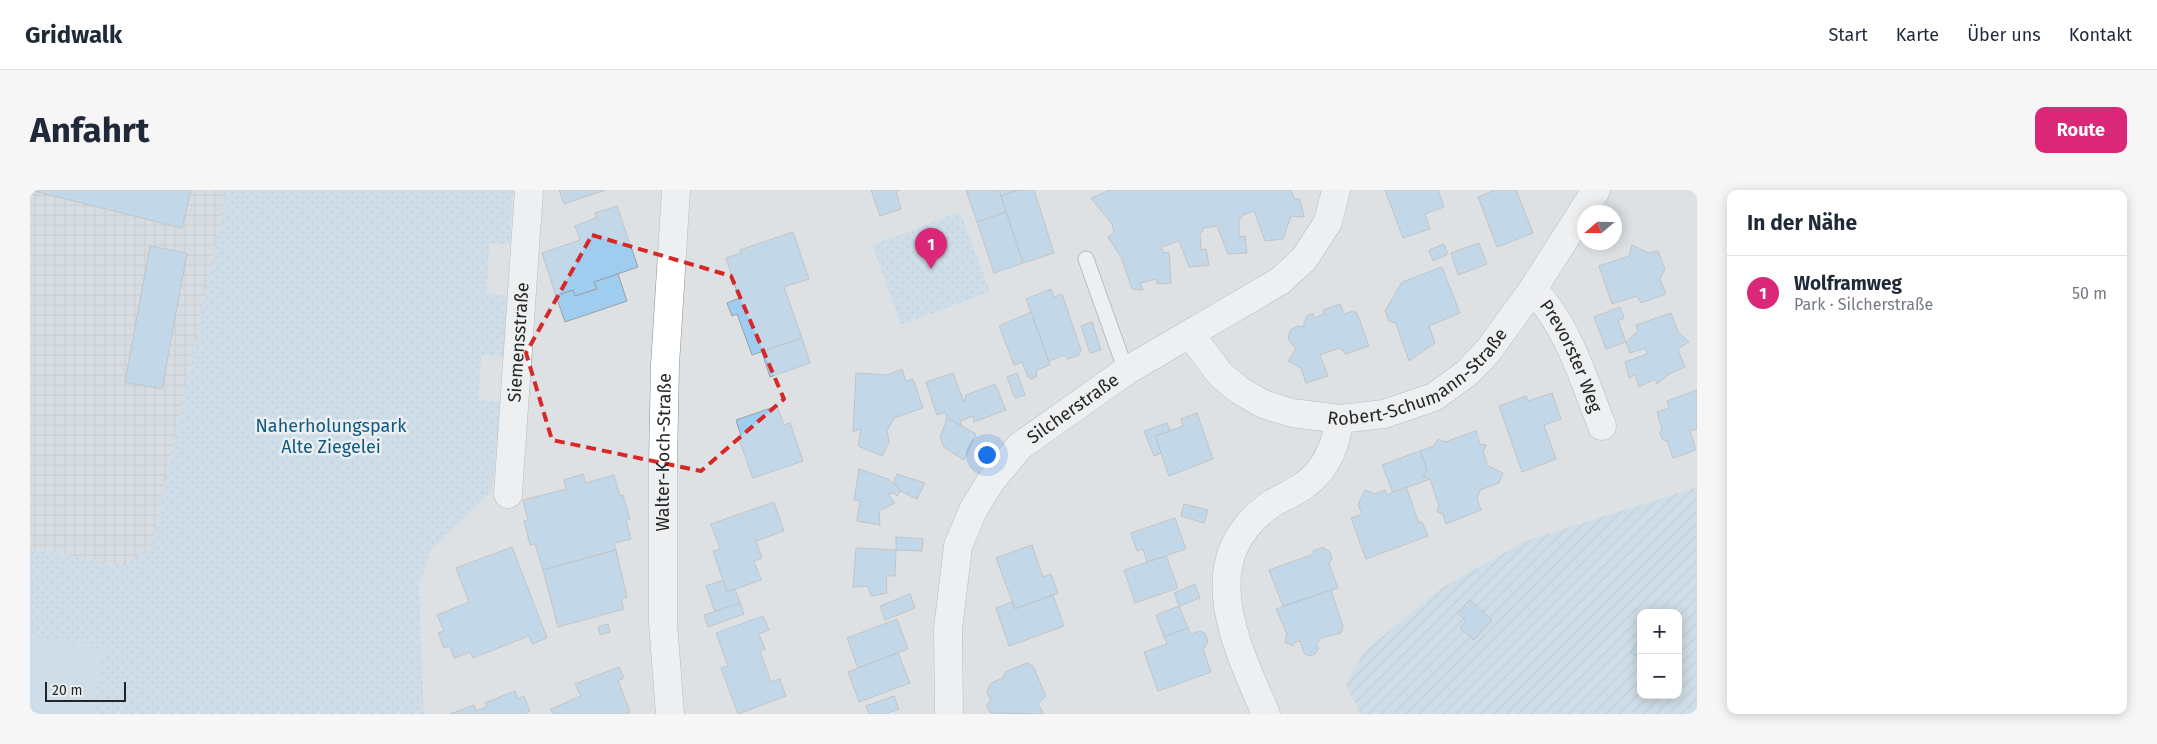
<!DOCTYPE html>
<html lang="de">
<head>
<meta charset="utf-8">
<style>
	:root { --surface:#fff; --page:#f6f6f7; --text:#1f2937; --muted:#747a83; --line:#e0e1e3; --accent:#db2777 }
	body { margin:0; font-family:"Fira Sans",sans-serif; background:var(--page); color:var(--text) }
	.controls { position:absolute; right:15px; bottom:15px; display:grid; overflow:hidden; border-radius:10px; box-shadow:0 2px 12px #0003 }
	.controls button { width:45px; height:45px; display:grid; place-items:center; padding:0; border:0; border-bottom:1px solid var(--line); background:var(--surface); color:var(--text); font:25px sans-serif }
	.compass { position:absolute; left:1547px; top:15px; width:45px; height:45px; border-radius:50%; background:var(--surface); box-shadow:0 2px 12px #0003; rotate:250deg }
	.scale { position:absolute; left:15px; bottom:12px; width:81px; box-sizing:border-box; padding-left:5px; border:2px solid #242526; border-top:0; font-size:14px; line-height:18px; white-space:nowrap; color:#242526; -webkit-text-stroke:4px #ebeff1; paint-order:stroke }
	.you { position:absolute; left:956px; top:264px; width:18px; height:18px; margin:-12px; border:4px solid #fff; border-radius:50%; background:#1a73e8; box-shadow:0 0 0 8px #1a73e833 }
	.badge { display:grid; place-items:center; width:32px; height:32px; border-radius:50%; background:var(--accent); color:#fff; font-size:16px; font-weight:700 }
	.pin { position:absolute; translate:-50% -41px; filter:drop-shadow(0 1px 2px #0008) }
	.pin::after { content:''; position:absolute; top:26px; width:18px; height:15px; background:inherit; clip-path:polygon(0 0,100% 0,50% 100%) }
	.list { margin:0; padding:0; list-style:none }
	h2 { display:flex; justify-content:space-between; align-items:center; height:65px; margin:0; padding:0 20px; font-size:21px }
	h2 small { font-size:16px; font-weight:400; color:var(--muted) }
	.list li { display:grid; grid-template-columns:32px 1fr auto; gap:15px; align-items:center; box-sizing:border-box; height:75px; padding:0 20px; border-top:1px solid var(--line) }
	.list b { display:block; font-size:19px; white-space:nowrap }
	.list p { margin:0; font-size:16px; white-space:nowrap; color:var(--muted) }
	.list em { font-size:16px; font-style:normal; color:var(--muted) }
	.map { position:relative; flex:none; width:1667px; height:524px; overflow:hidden; border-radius:10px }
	header { display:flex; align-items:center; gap:30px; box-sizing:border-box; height:70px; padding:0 25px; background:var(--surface); border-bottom:1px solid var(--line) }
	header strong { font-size:24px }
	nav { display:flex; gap:28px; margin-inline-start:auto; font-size:18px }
	.intro { display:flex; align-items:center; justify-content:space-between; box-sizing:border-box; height:120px; padding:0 30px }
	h1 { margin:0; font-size:35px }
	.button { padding:12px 22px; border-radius:10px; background:var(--accent); color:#fff; font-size:18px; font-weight:700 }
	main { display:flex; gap:30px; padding:0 30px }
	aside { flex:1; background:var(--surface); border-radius:10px; box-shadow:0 2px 12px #0003 }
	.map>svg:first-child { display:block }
	.industrial { fill:url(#industrial-grid) }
	.park { fill:url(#park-dots) }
	.garden { fill:url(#garden-furrows); fill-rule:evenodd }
	.pitch { fill:#bbd7ec }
	.building { fill:#9fcdf0; stroke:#9c9fa2 }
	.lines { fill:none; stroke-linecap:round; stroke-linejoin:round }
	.lane-casing { stroke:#8b8e90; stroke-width:17 }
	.street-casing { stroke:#8b8e90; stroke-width:29 }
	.lane { stroke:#fff; stroke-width:15 }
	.street { stroke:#fff; stroke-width:28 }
	.marked { fill:none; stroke:#d62828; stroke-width:4; stroke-dasharray:10 6; stroke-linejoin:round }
	.labels { text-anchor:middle; stroke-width:5; stroke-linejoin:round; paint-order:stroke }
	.street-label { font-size:18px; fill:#242526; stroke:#ebeff1 }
	.park-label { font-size:18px; fill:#0f5985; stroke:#ebeff1 }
</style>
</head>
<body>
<header>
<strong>Gridwalk</strong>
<nav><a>Start</a><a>Karte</a><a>Über uns</a><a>Kontakt</a></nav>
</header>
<div class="intro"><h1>Anfahrt</h1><a class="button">Route</a></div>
<main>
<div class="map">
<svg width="1667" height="524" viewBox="0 0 1667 524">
	<defs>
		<pattern id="industrial-grid" width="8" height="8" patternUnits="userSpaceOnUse" patternTransform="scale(1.25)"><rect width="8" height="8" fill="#cdd6dd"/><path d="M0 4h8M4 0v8" fill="none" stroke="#b0b8be"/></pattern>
		<pattern id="park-dots" width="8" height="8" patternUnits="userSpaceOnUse" patternTransform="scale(1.25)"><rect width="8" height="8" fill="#bbd7ec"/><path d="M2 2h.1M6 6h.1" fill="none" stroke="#a1b8ca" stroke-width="1.8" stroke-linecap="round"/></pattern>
		<pattern id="garden-furrows" width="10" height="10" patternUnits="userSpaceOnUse" patternTransform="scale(1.25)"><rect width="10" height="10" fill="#bbd7ec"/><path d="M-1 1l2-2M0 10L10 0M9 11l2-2" fill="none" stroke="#a1b8ca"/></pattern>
	</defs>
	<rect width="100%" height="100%" fill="#dee1e4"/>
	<polygon class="industrial" points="0,0 197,0 122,356 95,376 0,358"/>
	<g class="park">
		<polygon points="197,0 483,0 480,54 459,53 457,104 477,105 475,167 452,165 448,210 471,212 462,301 401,360 389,396 394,524 0,524 0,358 95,376 122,356"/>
		<polygon points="930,22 960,102 871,135 842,55"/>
	</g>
	<path class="garden" d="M1667 297V524H1331L1316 496 1322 482 1335 461 1410 399 1495 351ZM1611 423H1648V505H1611Z"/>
	<polygon class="pitch" points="0,446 74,459 63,524 0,524"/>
	<g class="building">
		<polygon points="0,0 161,0 152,38"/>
		<polygon points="529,0 575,0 534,14"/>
		<polygon points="841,0 870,0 866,1 871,19 850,26"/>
		<polygon points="936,0 969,0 976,22 947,32"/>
		<polygon points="969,0 989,0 971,6"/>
		<polygon points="989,0 1004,0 1024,63 993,73 971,6"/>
		<polygon points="1080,0 1261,0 1264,9 1270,9 1274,27 1261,26 1253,49 1235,51 1224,21 1213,25 1209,31 1209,47 1215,46 1217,63 1198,64 1187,36 1174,38 1170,45 1171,60 1176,59 1179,75 1159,77 1149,51 1131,57 1134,63 1139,62 1141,93 1127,94 1126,89 1110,93 1113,100 1102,99 1091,67 1078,47 1084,43 1082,34 1061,8"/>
		<polygon points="1355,0 1408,0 1414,17 1395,24 1400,39 1373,48"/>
		<polygon points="1465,0 1486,0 1503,43 1467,57 1448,7"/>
		<polygon points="587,16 608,77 564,92 567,99 545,106 543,100 526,106 512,63 550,50 545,36 566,28 565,23"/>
		<polygon points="976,22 993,73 964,83 947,32"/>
		<polygon points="763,42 779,89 754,97 772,148 722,165 707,124 702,126 697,113 709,108 696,68 711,63 710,60"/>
		<polygon points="1449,53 1457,74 1428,85 1421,63"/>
		<polygon points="1414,54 1418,64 1403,71 1399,60"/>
		<polygon points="1602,55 1619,63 1628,61 1635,79 1630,89 1636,104 1611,113 1607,106 1582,114 1569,76 1599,66"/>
		<polygon points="120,56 157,63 132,199 95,192"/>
		<polygon points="1412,77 1430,123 1399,136 1405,153 1379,171 1366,133 1359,131 1355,121 1372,92"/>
		<polygon points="588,84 597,111 535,132 526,106 543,100 545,106 567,99 564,92"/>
		<polygon points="1021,99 1024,107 1032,104 1051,160 1049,165 1038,169 1034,165 1019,171 996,109"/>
		<polygon points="1310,114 1314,124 1323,121 1327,123 1339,156 1316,164 1309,158 1290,165 1298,186 1276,193 1271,178 1258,171 1266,159 1258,149 1260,140 1267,136 1273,137 1277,126 1283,123 1284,128 1294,124 1293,120"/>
		<polygon points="1590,117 1594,128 1588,131 1596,152 1576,159 1564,127"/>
		<polygon points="1001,122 1020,175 1007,180 1006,187 1001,189 998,187 992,172 984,175 969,136"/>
		<polygon points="1641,123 1648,142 1659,152 1648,159 1655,177 1639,184 1627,194 1625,189 1609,197 1605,185 1599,188 1595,172 1617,164 1615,158 1600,163 1596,152 1608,141 1606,135"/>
		<polygon points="1062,132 1071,160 1060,163 1051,136"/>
		<polygon points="772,148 780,173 740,187 732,162"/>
		<polygon points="872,179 876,191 883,189 893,218 864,228 857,241 859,252 852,266 828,256 831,239 823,242 826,183 858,185"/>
		<polygon points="923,183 934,212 936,205 965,194 976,220 944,232 943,226 930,231 933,237 917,228 915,222 907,225 896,192"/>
		<polygon points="987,183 995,205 985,208 977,187"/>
		<polygon points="1667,200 1667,239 1660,241 1666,260 1643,268 1637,251 1632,249 1630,243 1632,239 1627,222 1639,218 1637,211"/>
		<polygon points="1522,203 1531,229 1514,235 1526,269 1492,282 1469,216 1496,206 1498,211"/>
		<polygon points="747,216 754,235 760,233 773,271 723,288 709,250 712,249 706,230"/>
		<polygon points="1167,223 1183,269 1139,286 1125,246 1153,236 1151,229"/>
		<polygon points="917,228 946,244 934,270 914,257 910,247"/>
		<polygon points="1137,233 1140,241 1125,246 1131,263 1124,266 1114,241"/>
		<polygon points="1446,241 1450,254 1456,255 1453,261 1458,276 1473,283 1469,293 1450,300 1447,309 1451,320 1416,334 1413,324 1407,322 1409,316 1400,289 1393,286 1397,280 1390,261 1404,256 1408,249 1415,252"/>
		<polygon points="1390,261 1397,280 1393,286 1400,289 1363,303 1352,275"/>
		<polygon points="829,279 858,289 869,298 870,301 867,306 864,303 858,304 865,313 849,321 850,335 827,331 830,311 824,310"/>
		<polygon points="553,284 556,293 584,285 590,306 593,305 600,329 596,330 601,349 584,353 586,360 513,380 505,354 500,355 494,331 498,330 493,310 536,299 534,290"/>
		<polygon points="867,284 895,293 887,309 870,301 864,292"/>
		<polygon points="1376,297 1389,333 1392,332 1398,346 1336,369 1321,328 1332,324 1328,315 1335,300 1345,304 1355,300 1357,305"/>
		<polygon points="744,312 754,341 726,351 732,368 724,371 731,390 697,402 683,361 690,359 681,334"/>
		<polygon points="1154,314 1178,320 1174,333 1151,326"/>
		<polygon points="1145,328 1156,359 1117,372 1113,359 1107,361 1101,343"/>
		<polygon points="866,347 893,349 892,361 866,360"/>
		<polygon points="1002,355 1013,387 1021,384 1028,403 985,419 966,368"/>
		<polygon points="482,357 517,448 502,454 499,446 443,468 440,462 424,468 420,456 414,458 408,443 414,441 407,425 439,412 426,378"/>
		<polygon points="1293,357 1300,362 1302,368 1299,374 1308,398 1253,416 1239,380 1284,364 1283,361"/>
		<polygon points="826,358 866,360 865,386 856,386 857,403 841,406 838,396 823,397"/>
		<polygon points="586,360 597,407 591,409 594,419 528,437 513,380"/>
		<polygon points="1136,366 1148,398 1105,413 1094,380"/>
		<polygon points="693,390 697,402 705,399 710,413 685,422 676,396"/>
		<polygon points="1165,394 1170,408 1149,416 1144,403"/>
		<polygon points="1301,400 1313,436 1311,443 1291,448 1286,455 1289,458 1285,464 1279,466 1274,463 1270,451 1265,452 1263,456 1255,452 1257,444 1246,419"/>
		<polygon points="880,404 885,418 855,430 850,416"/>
		<polygon points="1023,405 1034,436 979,456 966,418 982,412 985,419"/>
		<polygon points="1440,410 1462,430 1444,450 1430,438 1436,431 1427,423"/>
		<polygon points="710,413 714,424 678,437 674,425"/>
		<polygon points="1149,416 1158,438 1134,447 1126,425"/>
		<polygon points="733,426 739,440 729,444 735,459 730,461 741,492 750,489 756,506 708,524 691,478 698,476 686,443"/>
		<polygon points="867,429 878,459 828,478 817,448"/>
		<polygon points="578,434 580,442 570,445 568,437"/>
		<polygon points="1158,438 1161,444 1170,441 1175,443 1178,452 1173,459 1181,482 1128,501 1114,462 1137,454 1134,447"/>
		<polygon points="1611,444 1611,468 1601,463"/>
		<polygon points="868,463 880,493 829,512 818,482"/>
		<polygon points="997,473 1003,476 1016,506 1008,514 1014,524 961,523 956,515 961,511 957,502 961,493 973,488 975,482"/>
		<polygon points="589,477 594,488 588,491 600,522 594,524 523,524 521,519 551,506 545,494"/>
		<polygon points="485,501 488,509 494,506 500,521 495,524 420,524 444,515 446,521 457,517 455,513"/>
		<polygon points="864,506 869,519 855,524 839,524 836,516"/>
	</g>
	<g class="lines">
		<defs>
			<polyline id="lane" points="1056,69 1096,181"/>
			<g id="street">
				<path id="s1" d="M1503 99C1539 138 1553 188 1572 236"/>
				<path id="s2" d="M1160 144 1190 184 1209 200 1233 214 1262 223 1310 229 1354 224 1404 207 1437 183 1458 161 1503 99 1566 0"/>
				<path id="s3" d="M478 304 499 0"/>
				<path id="s4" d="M640 524 633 433V272L635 175 646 0"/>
				<path id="s5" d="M919 524 918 439 928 356 943 320 961 291 990 256 1096 181 1250 91 1274 69 1298 32 1306 0"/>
				<path d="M1236 524C1205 453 1162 367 1243 313 1254 306 1266 302 1276 294 1298 278 1306 253 1310 229"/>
			</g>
		</defs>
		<use href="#lane" class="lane-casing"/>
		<use href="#street" class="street-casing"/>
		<use href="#lane" class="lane"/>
		<use href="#street" class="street"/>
	</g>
	<path d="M0 0H1667V524H0ZM562 45 701 86 754 209 671 281 522 250 496 163Z" fill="#dee1e4" fill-opacity=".55" fill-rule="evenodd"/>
	<path class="marked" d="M562 45 701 86 754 209 671 281 522 250 496 163Z"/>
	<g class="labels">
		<g class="street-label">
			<text dy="6" stroke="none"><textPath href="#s3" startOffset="152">Siemensstraße</textPath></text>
			<text dy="6" stroke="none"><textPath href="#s1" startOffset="78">Prevorster Weg</textPath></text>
			<text dy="6" stroke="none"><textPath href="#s2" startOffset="272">Robert-Schumann-Straße</textPath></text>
			<text dy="6" stroke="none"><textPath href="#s5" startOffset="352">Silcherstraße</textPath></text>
			<text dy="6" stroke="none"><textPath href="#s4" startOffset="262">Walter-Koch-Straße</textPath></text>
		</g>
		<g class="park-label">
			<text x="301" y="242">Naherholungspark<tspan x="301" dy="21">Alte Ziegelei</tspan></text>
		</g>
	</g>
</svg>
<div class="controls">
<button>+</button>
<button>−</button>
</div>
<svg class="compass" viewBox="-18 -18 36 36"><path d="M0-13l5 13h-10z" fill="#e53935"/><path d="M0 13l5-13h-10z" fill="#747a83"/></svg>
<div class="scale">20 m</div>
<div class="you"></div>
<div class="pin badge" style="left:901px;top:79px">1</div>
</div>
<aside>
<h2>In der Nähe<small></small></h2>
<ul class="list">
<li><span class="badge">1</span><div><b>Wolframweg</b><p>Park · Silcherstraße</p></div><em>50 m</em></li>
</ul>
</aside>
</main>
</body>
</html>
